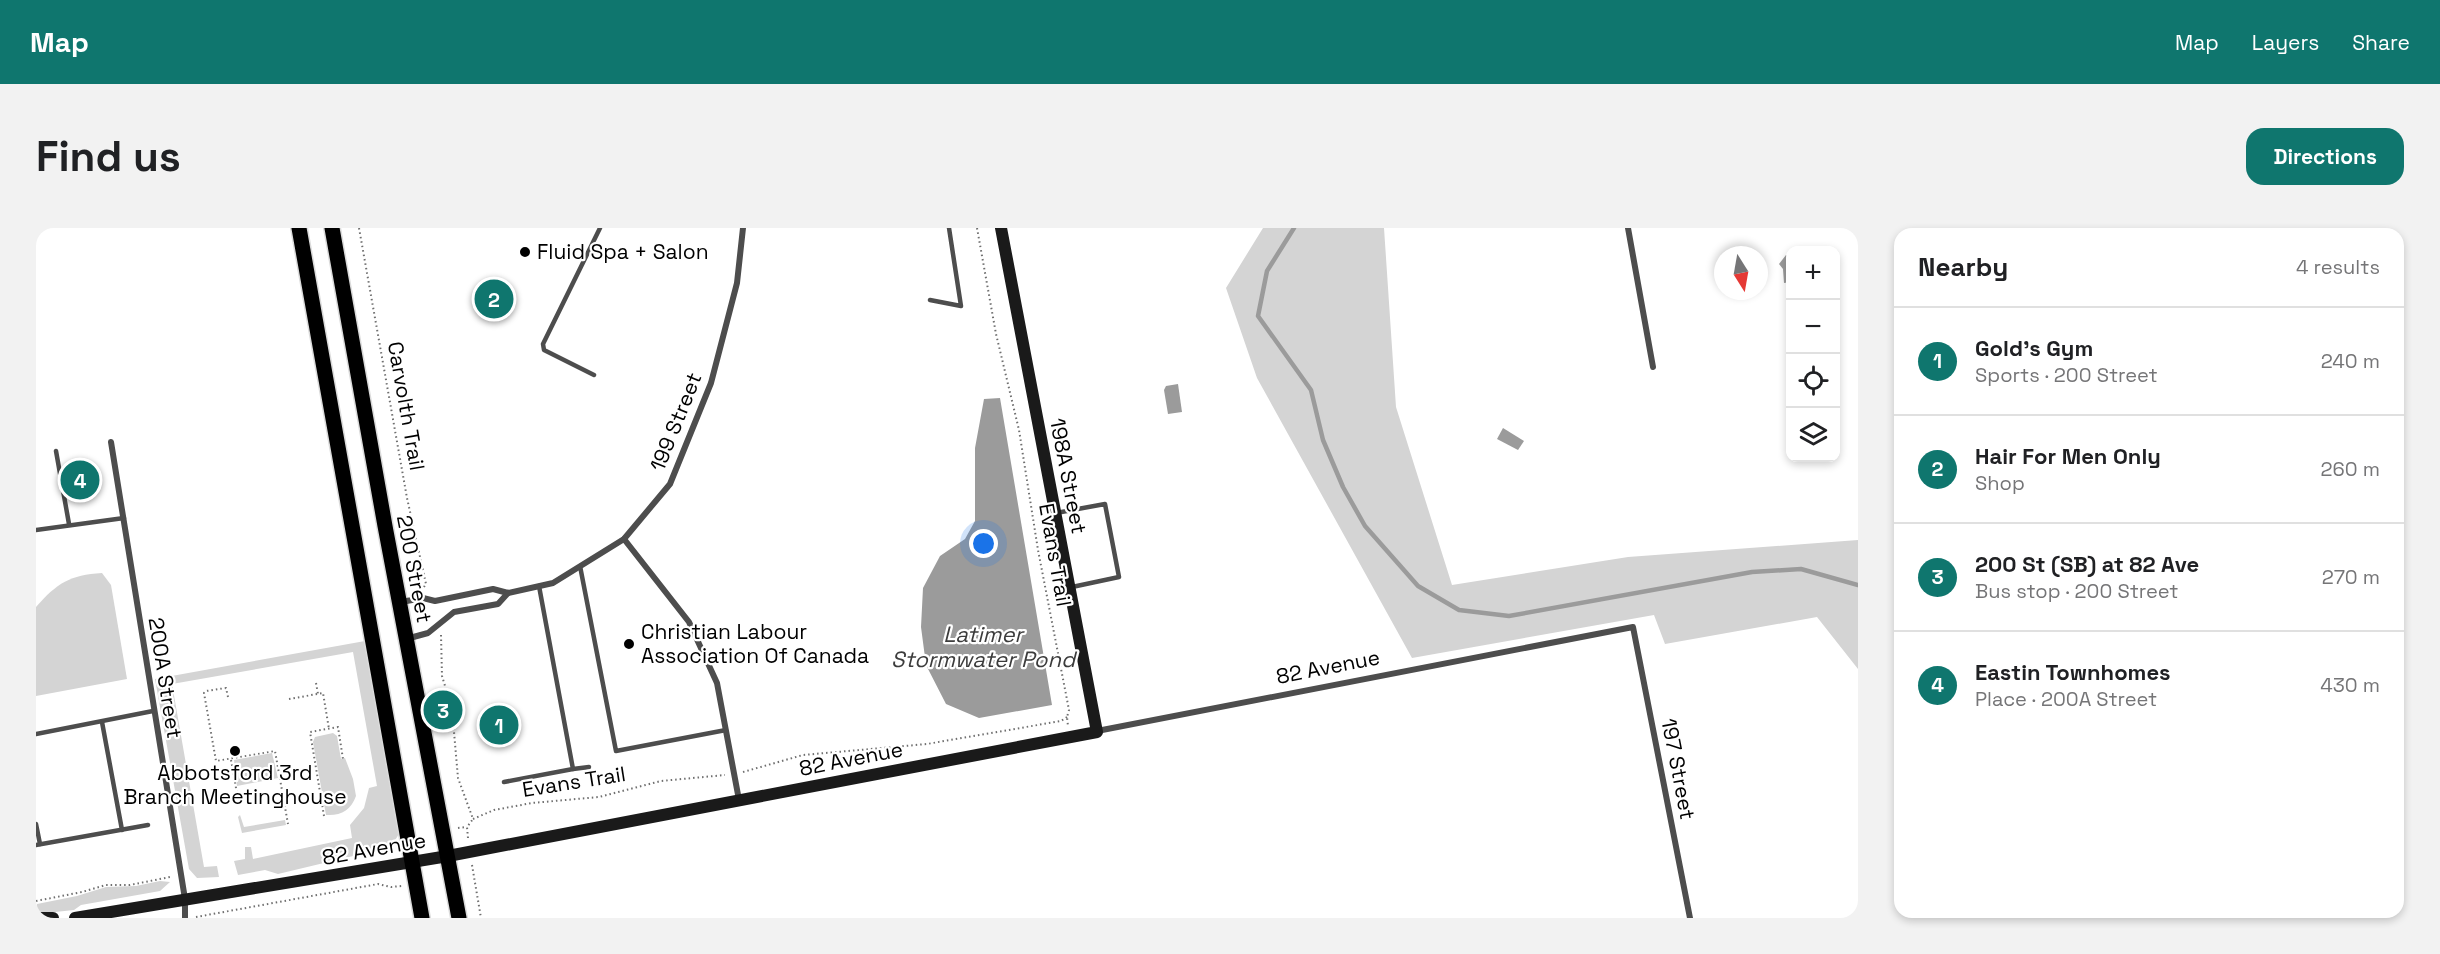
<!DOCTYPE html>
<html lang="en">
<head>
<meta charset="utf-8">
<style>
	:root { --surface:#fff; --page:#f2f2f2; --text:#202124; --muted:#757577; --line:#e0e0e0; --accent:#0f766e }
	body { margin:0; font-family:"Space Grotesk",sans-serif; background:var(--page); color:var(--text) }
	.controls { position:absolute; right:18px; top:18px; display:grid; overflow:hidden; border-radius:12px; box-shadow:0 3px 9px #0003 }
	.controls button { width:54px; height:54px; display:grid; place-items:center; padding:0; border:0; border-bottom:2px solid var(--line); background:var(--surface); color:var(--text); font:30px sans-serif }
	.compass { position:absolute; left:1678px; top:18px; width:54px; height:54px; border-radius:50%; background:var(--surface); box-shadow:0 3px 9px #0003; rotate:169deg }
	.you { position:absolute; left:948px; top:316px; width:21px; height:21px; margin:-15px; border:4px solid #fff; border-radius:50%; background:#1a73e8; box-shadow:0 0 0 9px #1a73e833 }
	.badge { display:grid; place-items:center; width:39px; height:39px; border-radius:50%; background:var(--accent); color:#fff; font-size:20px; font-weight:700 }
	.pin { position:absolute; translate:-50% -50%; border:3px solid #fff; box-shadow:0 2px 6px #0006 }
	.list { margin:0; padding:0; list-style:none }
	h2 { display:flex; justify-content:space-between; align-items:center; height:78px; margin:0; padding:0 24px; font-size:26px }
	h2 small { font-size:20px; font-weight:400; color:var(--muted) }
	.list li { display:grid; grid-template-columns:39px 1fr auto; gap:18px; align-items:center; box-sizing:border-box; height:108px; padding:0 24px; border-top:2px solid var(--line) }
	.list b { display:block; font-size:22px; white-space:nowrap }
	.list p { margin:0; font-size:20px; white-space:nowrap; color:var(--muted) }
	.list em { font-size:20px; font-style:normal; color:var(--muted) }
	.icon { flex:none; width:33px; height:33px; fill:none; stroke:currentColor; stroke-width:2; stroke-linecap:round; stroke-linejoin:round }
	.map { position:relative; flex:none; width:1822px; height:690px; overflow:hidden; border-radius:18px }
	header { display:flex; align-items:center; gap:36px; box-sizing:border-box; height:84px; padding:0 30px; background:var(--accent); color:#fff }
	header strong { font-size:28px }
	nav { display:flex; gap:33px; margin-inline-start:auto; font-size:21px }
	.intro { display:flex; align-items:center; justify-content:space-between; box-sizing:border-box; height:144px; padding:0 36px }
	h1 { margin:0; font-size:42px }
	.button { padding:15px 27px; border-radius:18px; background:var(--accent); color:#fff; font-size:21px; font-weight:700 }
	main { display:flex; gap:36px; padding:0 36px }
	aside { flex:1; background:var(--surface); border-radius:18px; box-shadow:0 3px 9px #0003 }
	.map>svg:first-child { display:block }
	.green { fill:#d4d4d4 }
	.water { fill:#9b9b9b }
	.lines { fill:none; stroke-linecap:round; stroke-linejoin:round }
	.stream { stroke:#9b9b9b; stroke-width:4.5 }
	.primary-casing { stroke:#dbdbdb; stroke-width:18 }
	.path { stroke:#6f6f6f; stroke-width:2; stroke-dasharray:1.5 3; stroke-linecap:butt }
	.lane { stroke:#4d4d4d; stroke-width:4.5 }
	.street { stroke:#4d4d4d; stroke-width:6 }
	.secondary { stroke:#1a1a1a; stroke-width:12 }
	.primary { stroke:#000; stroke-width:15 }
	.poi-dot { fill:#000; stroke:#fff; stroke-width:2 }
	.labels { text-anchor:middle; stroke-width:4.5; stroke-linejoin:round; paint-order:stroke }
	.poi-label { font-size:21px; fill:#000; stroke:#fff; text-anchor:start }
	.street-label { font-size:21px; fill:#000; stroke:#fff }
	.water-label { font-size:22px; font-style:italic; fill:#3c3c3c; stroke:#fff }
</style>
</head>
<body>
<header>
<strong>Map</strong>
<nav><a>Map</a><a>Layers</a><a>Share</a></nav>
</header>
<div class="intro"><h1>Find us</h1><a class="button">Directions</a></div>
<main>
<div class="map">
<svg width="1822" height="690" viewBox="0 0 1822 690">
	<rect width="100%" height="100%" fill="#fff"/>
	<g class="green">
		<polygon points="1227,0 1348,0 1360,179 1416,357 1592,329 1822,312 1822,441 1781,389 1629,416 1618,387 1376,430 1221,150 1190,60"/>
		<path d="M66 345 75 357 91 451 0 468V379C21 355 34 347 66 345Z"/>
		<path d="M329 413 364 598C363 615 352 618 338 623L242 646 229 642 202 647 198 633 209 631V619H215L217 631 316 610 314 597 328 580 333 560 341 558 317 424 136 456 168 639 181 638 183 649 161 650 153 641 119 451Z"/>
		<path d="M297 505 301 508 305 531 309 530 317 551 320 568C315 582 305 588 290 587L277 514 279 509Z"/>
		<polygon points="236,525 242,550 201,558 198,532"/>
		<polygon points="204,587 208,599 249,592 250,597 206,605 202,589"/>
		<polygon points="124,653 134,654 124,663 45,677 38,682 0,686 1,676 41,668 70,659 100,658"/>
	</g>
	<g class="water">
		<polygon points="1750,27 1754,30 1754,54 1748,55 1747,41 1743,36"/>
		<polygon points="1142,156 1146,184 1132,186 1128,162 1130,158"/>
		<polygon points="964,170 1016,477 943,490 910,476 890,437 885,399 887,360 904,328 929,311 939,293 939,220 948,171"/>
		<polygon points="1467,200 1488,213 1482,222 1461,211"/>
	</g>
	<g class="lines">
		<polyline class="stream" points="1258,0 1231,43 1222,88 1275,162 1287,212 1307,259 1329,298 1382,358 1423,382 1473,388 1716,344 1765,341 1822,357"/>
		<defs>
			<g id="primary">
				<polyline points="263,0 386,690"/>
				<polyline points="296,0 349,298 423,690"/>
			</g>
		</defs>
		<use href="#primary" class="primary-casing"/>
		<g class="path">
			<polyline points="323,0 371,270 390,356 388,359"/>
			<polyline points="941,0 960,106 983,202 1002,322 1033,482 1031,489 1032,498"/>
			<polyline points="389,380 393,391"/>
			<polyline points="405,407 406,448 416,481 422,550 437,591"/>
			<polyline points="280,455 282,466"/>
			<polyline points="192,469 190,460 170,463 168,465 180,533 239,523 252,596"/>
			<polyline points="253,471 287,465 293,501"/>
			<polyline points="195,532 202,571"/>
			<polyline points="707,544 767,527 891,516 1025,493 1031,489"/>
			<polyline points="288,588 274,504 302,499 307,531"/>
			<polyline points="437,591 458,582 496,575 563,569 625,553 689,547"/>
			<polyline points="422,600 431,599"/>
			<polyline points="432,610 431,599 437,591"/>
			<polyline points="436,637 445,690"/>
			<polyline points="0,673 46,664 70,657 94,657 134,649"/>
			<polyline points="160,689 342,656 355,659 366,658"/>
		</g>
		<g class="lane">
			<polyline points="894,72 925,78 913,0"/>
			<polyline points="558,147 508,122 507,116 564,0"/>
			<polyline points="20,223 33,296"/>
			<polyline points="1020,285 1069,276 1083,349 1036,359"/>
			<polyline points="0,302 88,290"/>
			<polyline points="544,338 580,523 690,502"/>
			<polyline points="66,494 86,602"/>
			<polyline points="0,506 117,483"/>
			<polyline points="537,541 553,539"/>
			<polyline points="468,554 537,541 503,358"/>
			<polyline points="0,596 4,616"/>
			<polyline points="0,617 112,597"/>
		</g>
		<g class="street">
			<polyline points="1592,0 1617,139"/>
			<polyline points="75,214 149,671 149,690"/>
			<polyline points="588,311 653,394 681,455 703,572"/>
			<polyline points="365,374 387,370 399,373 457,361 472,365 517,355 588,311 634,256 675,155 701,55 707,0"/>
			<polyline points="370,411 392,405 418,384 462,376 472,365"/>
			<polyline points="1061,503 1597,399 1654,690"/>
		</g>
		<g class="secondary">
			<polyline points="0,690 17,690"/>
			<polyline points="39,690 412,628 1061,504 965,0"/>
		</g>
		<use href="#primary" class="primary"/>
	</g>
	<g class="poi-dot">
		<circle cx="489" cy="24" r="6"/>
		<circle cx="593" cy="416" r="6"/>
		<circle cx="199" cy="523" r="6"/>
	</g>
	<g class="labels">
		<g class="poi-label">
			<text x="501" y="31">Fluid Spa + Salon</text>
			<text x="605" y="411">Christian Labour<tspan x="605" dy="24">Association Of Canada</tspan></text>
			<text x="199" y="552" text-anchor="middle">Abbotsford 3rd<tspan x="199" dy="24">Branch Meetinghouse</tspan></text>
		</g>
		<g class="street-label">
			<text transform="translate(370 178) rotate(80)" y="7">Carvolth Trail</text>
			<text transform="translate(640 194) rotate(-68)" y="7">199 Street</text>
			<text transform="translate(1032 248) rotate(79)" y="7">198A Street</text>
			<text transform="translate(1019 327) rotate(80)" y="7">Evans Trail</text>
			<text transform="translate(378 341) rotate(79)" y="7">200 Street</text>
			<text transform="translate(1292 439) rotate(-11)" y="7">82 Avenue</text>
			<text transform="translate(129 450) rotate(81)" y="7">200A Street</text>
			<text transform="translate(815 531) rotate(-11)" y="7">82 Avenue</text>
			<text transform="translate(1642 541) rotate(79)" y="7">197 Street</text>
			<text transform="translate(538 554) rotate(-9)" y="7">Evans Trail</text>
			<text transform="translate(338 621) rotate(-10)" y="7">82 Avenue</text>
		</g>
		<g class="water-label">
			<text x="947" y="414">Latimer<tspan x="947" dy="25">Stormwater Pond</tspan></text>
		</g>
	</g>
</svg>
<div class="controls">
<button>+</button>
<button>−</button>
<button><svg class="icon" aria-label="locate" viewBox="0 0 24 24"><circle cx="12" cy="12" r="6"/><path d="M12 2v4M12 18v4M2 12h4M18 12h4"/></svg></button>
<button><svg class="icon" aria-label="layers" viewBox="0 0 24 24"><path d="M12 4l9 5-9 5-9-5zM3 14l9 5 9-5"/></svg></button>
</div>
<svg class="compass" viewBox="-18 -18 36 36"><path d="M0-13l5 13h-10z" fill="#e53935"/><path d="M0 13l5-13h-10z" fill="#757577"/></svg>
<div class="you"></div>
<div class="pin badge" style="left:463px;top:497px">1</div>
<div class="pin badge" style="left:458px;top:71px">2</div>
<div class="pin badge" style="left:407px;top:482px">3</div>
<div class="pin badge" style="left:44px;top:252px">4</div>
</div>
<aside>
<h2>Nearby<small>4 results</small></h2>
<ul class="list">
<li><span class="badge">1</span><div><b>Gold's Gym</b><p>Sports · 200 Street</p></div><em>240 m</em></li>
<li><span class="badge">2</span><div><b>Hair For Men Only</b><p>Shop</p></div><em>260 m</em></li>
<li><span class="badge">3</span><div><b>200 St (SB) at 82 Ave</b><p>Bus stop · 200 Street</p></div><em>270 m</em></li>
<li><span class="badge">4</span><div><b>Eastin Townhomes</b><p>Place · 200A Street</p></div><em>430 m</em></li>
</ul>
</aside>
</main>
</body>
</html>
